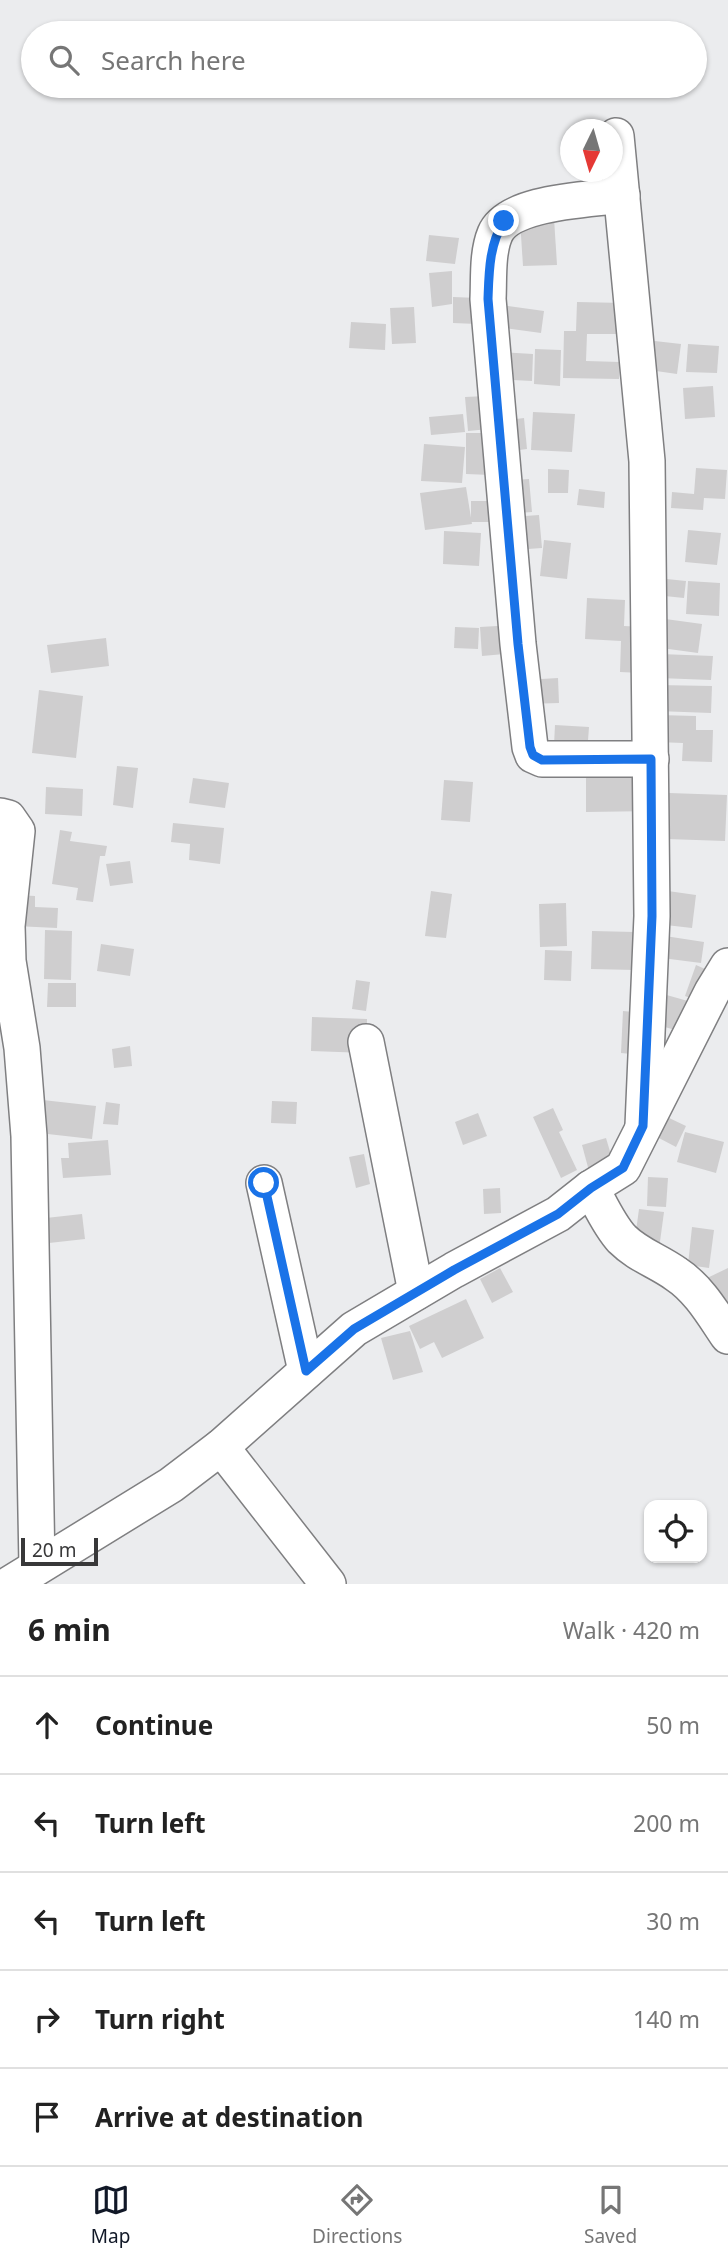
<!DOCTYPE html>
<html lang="en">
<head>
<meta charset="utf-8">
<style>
	:root { --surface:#fff; --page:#f2f2f2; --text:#222; --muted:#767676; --line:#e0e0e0; --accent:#111827 }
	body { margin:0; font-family:"Noto Sans",sans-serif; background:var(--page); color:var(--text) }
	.controls { position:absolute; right:21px; bottom:21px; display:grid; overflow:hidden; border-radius:14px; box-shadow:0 2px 5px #0004 }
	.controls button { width:63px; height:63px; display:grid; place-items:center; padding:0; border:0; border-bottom:2px solid var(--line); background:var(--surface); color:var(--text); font:35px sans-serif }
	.compass { position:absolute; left:560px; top:119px; width:63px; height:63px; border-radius:50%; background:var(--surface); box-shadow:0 2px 5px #0004; rotate:185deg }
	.scale { position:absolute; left:21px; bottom:18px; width:77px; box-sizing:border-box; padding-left:7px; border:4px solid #383839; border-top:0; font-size:19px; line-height:24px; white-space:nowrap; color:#383839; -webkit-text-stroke:5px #fff; paint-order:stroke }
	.stop { position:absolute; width:21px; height:21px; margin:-16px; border:5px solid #1a73e8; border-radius:50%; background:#fff }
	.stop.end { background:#1a73e8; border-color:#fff; box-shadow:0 2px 7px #0008 }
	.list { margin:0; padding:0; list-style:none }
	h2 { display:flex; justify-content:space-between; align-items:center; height:91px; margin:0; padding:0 28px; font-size:30px }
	h2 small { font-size:23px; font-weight:400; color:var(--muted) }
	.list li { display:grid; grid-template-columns:46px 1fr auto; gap:21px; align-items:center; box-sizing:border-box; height:98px; padding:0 28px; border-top:2px solid var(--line) }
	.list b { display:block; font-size:26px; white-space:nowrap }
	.list em { font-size:23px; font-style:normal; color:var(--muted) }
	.icon { flex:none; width:38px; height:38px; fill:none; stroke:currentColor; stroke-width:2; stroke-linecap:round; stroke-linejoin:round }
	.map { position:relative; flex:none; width:728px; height:1584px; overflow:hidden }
	.search { position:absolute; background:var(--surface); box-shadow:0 2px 5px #0004; left:21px; right:21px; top:21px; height:77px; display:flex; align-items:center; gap:18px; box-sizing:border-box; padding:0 24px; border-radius:38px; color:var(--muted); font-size:26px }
	.sheet { height:581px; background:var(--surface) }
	nav { display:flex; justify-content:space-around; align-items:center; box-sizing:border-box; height:98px; border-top:2px solid var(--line); background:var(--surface); font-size:19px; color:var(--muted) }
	nav a { display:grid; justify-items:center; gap:4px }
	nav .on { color:var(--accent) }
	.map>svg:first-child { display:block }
	.building { fill:#cfcecf }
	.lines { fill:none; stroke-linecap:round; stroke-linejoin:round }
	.minor-casing { stroke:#7f7f81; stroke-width:38 }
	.minor { stroke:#fff; stroke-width:35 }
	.route { stroke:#1a73e8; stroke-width:9 }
</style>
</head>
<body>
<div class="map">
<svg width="728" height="1584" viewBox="0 0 728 1584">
	<rect width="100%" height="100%" fill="#ebecee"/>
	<g class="building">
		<polygon points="554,218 557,265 523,266 520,220"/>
		<polygon points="429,235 459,238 455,264 426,261"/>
		<polygon points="452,271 452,304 432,307 429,273"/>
		<polygon points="453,297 478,298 477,324 453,323"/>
		<polygon points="577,302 624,303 624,334 587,334 586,361 620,362 619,379 563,378 564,331 576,331"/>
		<polygon points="501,305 544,311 541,333 498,327"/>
		<polygon points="414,307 416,343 392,344 390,308"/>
		<polygon points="351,322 386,324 385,350 349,348"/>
		<polygon points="646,340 681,344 677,374 642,369"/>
		<polygon points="688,344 719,346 717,373 686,372"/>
		<polygon points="535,349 561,350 560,386 534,384"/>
		<polygon points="499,352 533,354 532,381 497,379"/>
		<polygon points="713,386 715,417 685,419 683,388"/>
		<polygon points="486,396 489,429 468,431 465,397"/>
		<polygon points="533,412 575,414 572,452 531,450"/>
		<polygon points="463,414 465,432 431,435 429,417"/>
		<polygon points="524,418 527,449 504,452 501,421"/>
		<polygon points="466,433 491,433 491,475 466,474"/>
		<polygon points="424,444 465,447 462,483 421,481"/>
		<polygon points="696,468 727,470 725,499 704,498 703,510 671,508 672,492 694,494"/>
		<polygon points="548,469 569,470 568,493 548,493"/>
		<polygon points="529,479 532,512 505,514 502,481"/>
		<polygon points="466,487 472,524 425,530 420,493"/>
		<polygon points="579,489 605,492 604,508 577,505"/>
		<rect x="471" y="501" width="25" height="21"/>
		<polygon points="539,515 542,548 514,550 511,517"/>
		<polygon points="688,530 721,533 717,565 685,562"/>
		<polygon points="444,531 481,533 479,566 443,564"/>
		<polygon points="544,540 571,543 567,579 540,576"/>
		<polygon points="657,578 686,581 684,598 655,595"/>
		<polygon points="688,581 720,583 719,616 686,614"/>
		<polygon points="587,598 625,600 624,626 643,627 641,673 620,672 621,641 585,639"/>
		<polygon points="658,618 702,624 698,653 654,647"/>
		<polygon points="512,625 514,653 482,656 480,627"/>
		<polygon points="455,627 479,628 478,649 454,648"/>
		<polygon points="106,638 109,666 51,673 47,645"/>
		<polygon points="660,654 713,656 711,680 659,678"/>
		<polygon points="558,678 559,703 526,704 525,680"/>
		<polygon points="658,685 712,686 711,713 657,711"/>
		<polygon points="39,690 83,696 76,758 32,753"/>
		<polygon points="658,715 696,716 696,730 713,730 712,762 682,761 683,743 657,742"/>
		<polygon points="555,725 589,727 586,767 553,765"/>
		<polygon points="117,766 138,768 133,808 113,805"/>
		<polygon points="653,774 654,811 586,812 586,775"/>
		<polygon points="193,778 229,783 225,808 189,803"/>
		<polygon points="444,780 473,782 470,822 441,820"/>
		<polygon points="46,787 83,789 82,816 45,814"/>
		<polygon points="669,793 727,795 725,841 667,839"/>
		<polygon points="173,823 224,828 220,864 189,860 190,844 171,842"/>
		<polygon points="60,830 72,832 70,841 107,846 105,856 100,856 93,902 76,900 78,888 52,884"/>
		<polygon points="130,861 133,883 110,886 106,864"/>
		<polygon points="661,890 696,895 692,928 657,924"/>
		<polygon points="431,891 452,894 446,938 425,936"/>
		<polygon points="17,895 35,896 35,907 58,908 57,928 15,926"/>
		<polygon points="566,903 567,946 540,947 539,904"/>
		<polygon points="45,930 72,931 71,980 44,979"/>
		<polygon points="592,931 635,932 635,970 591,969"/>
		<polygon points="665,936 704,942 701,963 662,958"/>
		<polygon points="101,944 134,949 130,976 97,971"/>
		<polygon points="545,950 572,951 571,981 544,980"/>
		<polygon points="696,965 712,972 701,1002 685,996"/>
		<polygon points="356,980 370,982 366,1011 352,1009"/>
		<polygon points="48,983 76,983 76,1007 47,1007"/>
		<polygon points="663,994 695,1003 686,1033 654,1024"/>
		<polygon points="623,1011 644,1013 642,1055 621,1053"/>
		<polygon points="312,1017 367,1019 366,1053 311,1051"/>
		<polygon points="130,1046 132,1066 114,1068 112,1049"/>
		<polygon points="34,1099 96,1106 92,1139 30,1132"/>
		<polygon points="272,1101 297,1102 296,1124 271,1123"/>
		<polygon points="106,1102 120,1104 118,1125 103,1124"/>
		<polygon points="553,1108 563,1130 559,1132 577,1170 561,1178 533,1117"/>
		<polygon points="478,1113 487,1136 463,1145 455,1122"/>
		<polygon points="667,1117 686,1126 676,1147 657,1137"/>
		<polygon points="685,1132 724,1142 716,1173 677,1162"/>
		<polygon points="606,1138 614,1165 589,1171 582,1145"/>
		<polygon points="108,1140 111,1175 63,1178 61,1158 69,1158 68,1143"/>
		<polygon points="364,1154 370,1184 356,1188 349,1157"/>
		<polygon points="648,1177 668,1178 666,1207 647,1206"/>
		<polygon points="500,1188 501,1213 484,1214 483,1189"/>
		<polygon points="639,1209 664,1212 659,1249 634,1246"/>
		<polygon points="82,1214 85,1239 49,1243 46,1218"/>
		<polygon points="692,1227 714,1230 709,1268 688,1265"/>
		<polygon points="500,1268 513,1292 492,1303 480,1279"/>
		<polygon points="728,1268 728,1333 703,1280"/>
		<polygon points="466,1299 484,1338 442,1358 434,1342 420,1349 409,1326"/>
		<polygon points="410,1331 423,1372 393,1380 381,1338"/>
	</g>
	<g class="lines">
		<defs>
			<g id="minor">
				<polyline points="616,136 647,461 652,916 643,1126"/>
				<path d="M622 195C590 200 509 201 495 234 487 253 489 279 488 299L518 644 530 747 533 755 542 759H651"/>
				<polyline points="0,816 8,818 17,831 7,926 8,961 22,1048 29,1136 37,1566"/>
				<polyline points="366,1042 416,1292"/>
				<polyline points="264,1183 306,1371"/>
				<path d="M591 1188C600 1204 609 1225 622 1239 638 1255 658 1261 676 1274 699 1289 713 1314 728 1336"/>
				<polyline points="221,1447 328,1584"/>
				<polyline points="10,1584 171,1485 221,1447 354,1329 454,1270 558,1214 591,1188 623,1168 712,992 728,966"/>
			</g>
		</defs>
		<use href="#minor" class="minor-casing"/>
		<use href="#minor" class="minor"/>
	</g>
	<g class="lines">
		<path class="route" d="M264 1183 306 1371 354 1329 454 1270 558 1214 591 1188 623 1168 643 1126 652 916 651 759 542 760 533 755 530 747 518 644 488 299C489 272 489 245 504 221"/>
	</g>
</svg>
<div class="controls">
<button><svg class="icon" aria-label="locate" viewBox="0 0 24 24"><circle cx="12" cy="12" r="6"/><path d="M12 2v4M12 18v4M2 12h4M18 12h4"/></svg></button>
</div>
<svg class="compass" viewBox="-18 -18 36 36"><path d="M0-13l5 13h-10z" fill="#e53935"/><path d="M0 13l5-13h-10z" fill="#767676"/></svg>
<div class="scale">20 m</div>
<div class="stop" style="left:264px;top:1183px"></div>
<div class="stop end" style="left:504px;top:221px"></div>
<div class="search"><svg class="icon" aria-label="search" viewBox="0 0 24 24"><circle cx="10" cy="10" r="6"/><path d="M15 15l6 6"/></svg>Search here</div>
</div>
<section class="sheet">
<h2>6 min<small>Walk · 420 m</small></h2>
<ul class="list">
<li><svg class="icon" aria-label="ahead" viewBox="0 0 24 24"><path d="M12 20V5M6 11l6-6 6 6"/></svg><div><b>Continue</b></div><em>50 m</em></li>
<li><svg class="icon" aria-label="left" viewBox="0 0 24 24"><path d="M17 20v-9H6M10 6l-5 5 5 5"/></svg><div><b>Turn left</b></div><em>200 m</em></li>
<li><svg class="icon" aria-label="left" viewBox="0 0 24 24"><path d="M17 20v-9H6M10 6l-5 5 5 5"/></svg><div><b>Turn left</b></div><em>30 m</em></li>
<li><svg class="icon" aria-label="right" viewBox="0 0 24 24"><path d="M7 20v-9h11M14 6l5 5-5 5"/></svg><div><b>Turn right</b></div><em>140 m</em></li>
<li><svg class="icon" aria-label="arrive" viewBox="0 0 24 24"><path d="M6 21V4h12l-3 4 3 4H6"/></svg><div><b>Arrive at destination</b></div></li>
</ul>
</section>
<nav>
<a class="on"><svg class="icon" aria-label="map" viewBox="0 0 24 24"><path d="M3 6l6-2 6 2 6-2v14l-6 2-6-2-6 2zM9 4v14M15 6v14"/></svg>Map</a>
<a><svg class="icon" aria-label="directions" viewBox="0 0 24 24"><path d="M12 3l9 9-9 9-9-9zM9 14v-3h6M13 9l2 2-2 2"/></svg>Directions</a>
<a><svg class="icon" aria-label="saved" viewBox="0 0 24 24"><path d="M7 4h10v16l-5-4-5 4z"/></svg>Saved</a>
</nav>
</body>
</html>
